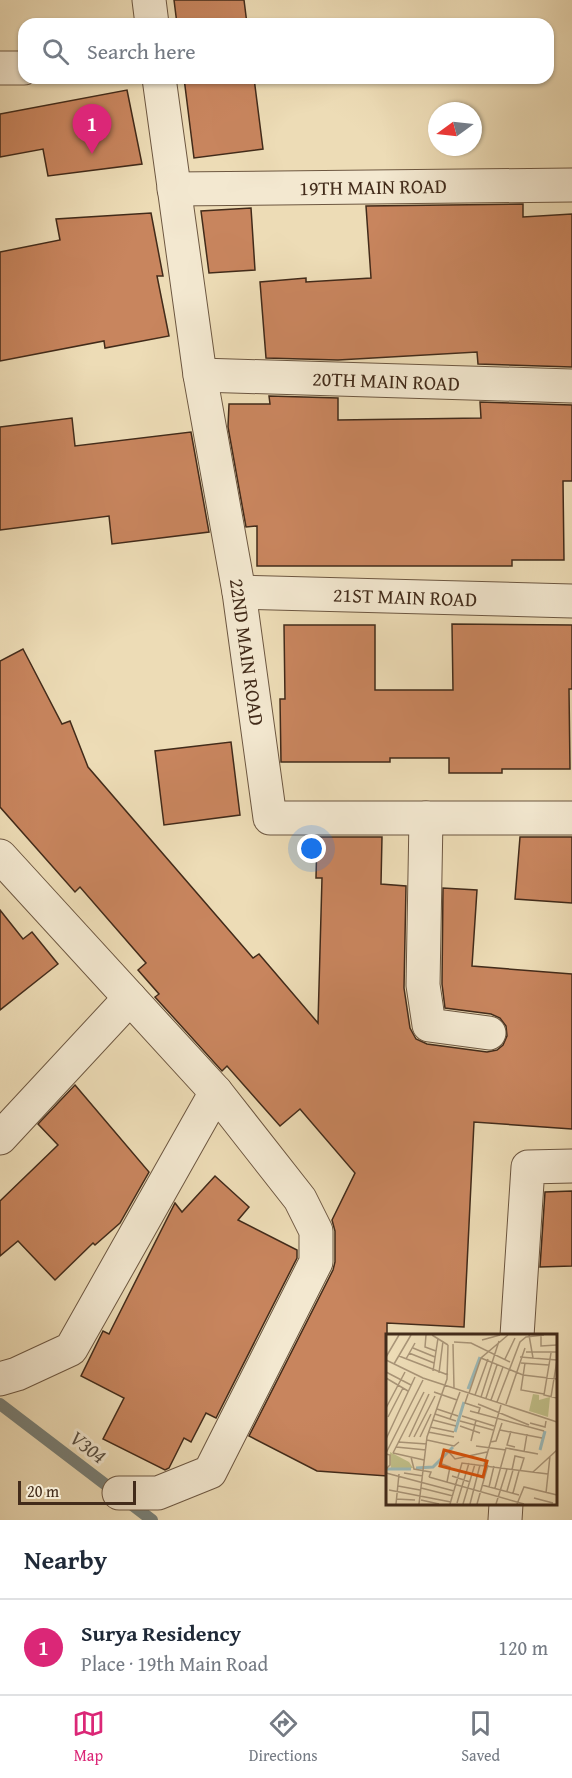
<!DOCTYPE html>
<html lang="en">
<head>
<meta charset="utf-8">
<style>
	:root { --surface:#fff; --page:#f6f6f7; --text:#1f2937; --muted:#747a83; --line:#e0e1e3; --accent:#db2777 }
	body { margin:0; font-family:"Gentium Book Plus",serif; background:var(--page); color:var(--text) }
	.compass { position:absolute; left:428px; top:102px; width:54px; height:54px; border-radius:50%; background:var(--surface); box-shadow:0 2px 4px #0004; rotate:255deg }
	.scale { position:absolute; left:18px; bottom:15px; width:118px; box-sizing:border-box; padding-left:6px; border:3px solid #422b1a; border-top:0; font-size:16px; line-height:21px; white-space:nowrap; color:#422b1a; -webkit-text-stroke:4px #f3e8d0; paint-order:stroke }
	.you { position:absolute; left:312px; top:849px; width:21px; height:21px; margin:-15px; border:4px solid #fff; border-radius:50%; background:#1a73e8; box-shadow:0 0 0 9px #1a73e833 }
	.badge { display:grid; place-items:center; width:39px; height:39px; border-radius:50%; background:var(--accent); color:#fff; font-size:20px; font-weight:700 }
	.pin { position:absolute; translate:-50% -50px; filter:drop-shadow(0 2px 3px #0008) }
	.pin::after { content:''; position:absolute; top:32px; width:21px; height:18px; background:inherit; clip-path:polygon(0 0,100% 0,50% 100%) }
	.list { margin:0; padding:0; list-style:none }
	h2 { display:flex; justify-content:space-between; align-items:center; height:78px; margin:0; padding:0 24px; font-size:26px }
	h2 small { font-size:20px; font-weight:400; color:var(--muted) }
	.list li { display:grid; grid-template-columns:39px 1fr auto; gap:18px; align-items:center; box-sizing:border-box; height:96px; padding:0 24px; border-top:2px solid var(--line) }
	.list b { display:block; font-size:22px; white-space:nowrap }
	.list p { margin:0; font-size:20px; white-space:nowrap; color:var(--muted) }
	.list em { font-size:20px; font-style:normal; color:var(--muted) }
	.icon { flex:none; width:33px; height:33px; fill:none; stroke:currentColor; stroke-width:2; stroke-linecap:round; stroke-linejoin:round }
	.map { position:relative; flex:none; width:572px; height:1520px; overflow:hidden }
	.search { position:absolute; background:var(--surface); box-shadow:0 2px 4px #0004; left:18px; right:18px; top:18px; height:66px; display:flex; align-items:center; gap:15px; box-sizing:border-box; padding:0 21px; border-radius:18px; color:var(--muted); font-size:22px }
	.sheet { height:174px; background:var(--surface) }
	nav { display:flex; justify-content:space-around; align-items:center; box-sizing:border-box; height:84px; border-top:2px solid var(--line); background:var(--surface); font-size:16px; color:var(--muted) }
	nav a { display:grid; justify-items:center; gap:3px }
	nav .on { color:var(--accent) }
	.map>svg:first-child { display:block }
	.lines { fill:none; stroke-linecap:round; stroke-linejoin:round }
	.stream { stroke:#788078; stroke-width:12 }
	.building { fill:#c8855e; stroke:#422b1a; stroke-width:1.5 }
	.minor-casing { stroke:#6d5741; stroke-width:35 }
	.minor { stroke:#f3e8d0; stroke-width:33 }
	.labels { text-anchor:middle; stroke-width:6; stroke-linejoin:round; paint-order:stroke }
	.street-label { font-size:20px; fill:#422b1a; stroke:#f3e8d0 }
	.water-label { font-size:21px; font-style:italic; fill:#584e41; stroke:#f3e8d0 }
	.inset-river { fill:none; stroke:#9cb9b7; stroke-width:3 }
	.inset-road { fill:none; stroke:#a99578; stroke-width:1.5 }
	.view { fill:#d7540d; fill-opacity:0.15; stroke:#d7540d; stroke-width:3 }
	.inset-edge { fill:none; stroke:#422b1a; stroke-width:3 }
</style>
</head>
<body>
<div class="map">
<svg width="572" height="1520" viewBox="0 0 572 1520">
	<rect width="100%" height="100%" fill="#eddcb6"/>
	<filter id="stains"><feTurbulence type="fractalNoise" baseFrequency=".00333" numOctaves="4"/><feColorMatrix values="0 0 0 0 .2 0 0 0 0 .09 0 0 0 0 .02 0 0 0 .5 -.17"/></filter>
	<radialGradient id="worn" r=".72"><stop offset=".6" stop-color="#630" stop-opacity="0"/><stop offset="1" stop-color="#630" stop-opacity=".3"/></radialGradient>
	<g class="lines">
		<polyline class="stream" points="0,1404 152,1520"/>
	</g>
	<g class="building">
		<polygon points="174,0 244,0 247,24 177,24"/>
		<polygon points="184,78 254,78 263,149 194,158"/>
		<polygon points="127,90 142,164 48,176 43,149 0,157 0,114"/>
		<polygon points="523,204 523,217 572,214 572,367 478,364 477,352 338,360 266,358 260,282 306,278 306,282 371,278 366,206"/>
		<polygon points="251,208 255,270 209,273 201,211"/>
		<polygon points="151,213 163,276 157,276 169,336 105,348 104,341 0,361 0,252 60,240 56,219"/>
		<polygon points="269,396 338,398 338,420 481,418 480,402 572,405 572,481 563,481 564,560 512,560 512,566 257,566 257,526 246,527 228,427 229,404 270,404"/>
		<polygon points="72,418 75,446 191,432 209,532 112,544 109,516 0,530 0,427"/>
		<polygon points="452,624 572,625 572,689 569,689 570,769 502,769 502,773 449,773 449,758 390,758 390,762 281,762 280,699 285,699 284,625 375,625 375,690 453,690"/>
		<polygon points="23,649 62,724 70,721 88,767 253,958 259,954 318,1023 322,878 316,878 317,837 382,837 381,884 406,886 404,988 410,1028 416,1039 427,1044 487,1052 497,1050 503,1045 507,1036 506,1026 500,1018 491,1014 445,1008 442,984 443,888 477,890 472,966 572,974 572,1129 474,1122 464,1327 387,1323 387,1476 317,1471 249,1436 333,1270 335,1262 335,1231 332,1220 355,1173 300,1109 280,1126 227,1066 222,1071 155,997 159,994 138,970 146,963 80,887 75,892 0,807 0,661"/>
		<polygon points="231,742 240,815 164,825 155,751"/>
		<polygon points="520,837 572,837 572,903 515,899"/>
		<polygon points="0,910 23,939 32,932 58,964 0,1010"/>
		<polygon points="75,1085 149,1172 120,1223 95,1245 93,1243 55,1280 18,1241 0,1256 0,1201 58,1145 38,1124"/>
		<polygon points="215,1176 249,1207 238,1220 297,1250 297,1258 216,1418 206,1413 191,1442 184,1438 169,1468 165,1470 103,1439 124,1398 81,1376 103,1331 109,1334 175,1203 182,1212"/>
		<polygon points="572,1191 572,1266 540,1267 545,1192"/>
	</g>
	<g class="lines">
		<defs>
			<g id="minor">
				<polyline points="149,0 152,24"/>
				<polyline points="0,68 24,68"/>
				<polyline points="159,78 200,375 239,592 270,818 572,818"/>
				<polyline points="174,189 572,185"/>
				<polyline points="200,375 572,386"/>
				<polyline points="239,592 572,601"/>
				<polyline points="426,818 423,985 429,1025 489,1033"/>
				<polyline points="0,856 216,1092 71,1349 17,1374 0,1379"/>
				<polyline points="0,1138 130,998"/>
				<polyline points="517,1336 528,1167 572,1166"/>
				<polyline points="119,1493 158,1493 210,1472 316,1262 316,1231 300,1199 216,1092"/>
				<polyline points="505,1520 506,1504"/>
			</g>
		</defs>
		<use href="#minor" class="minor-casing"/>
		<use href="#minor" class="minor"/>
	</g>
	<g class="labels">
		<g class="street-label">
			<text transform="translate(373 187) rotate(-1)" y="7">19TH MAIN ROAD</text>
			<text transform="translate(386 381) rotate(2)" y="7">20TH MAIN ROAD</text>
			<text transform="translate(405 597) rotate(2)" y="7">21ST MAIN ROAD</text>
			<text transform="translate(247 652) rotate(82)" y="7">22ND MAIN ROAD</text>
		</g>
		<g class="water-label">
			<text transform="translate(88 1447) rotate(37)" y="7">V304</text>
		</g>
	</g>
	<g transform="translate(386 1334)">
		<rect width="171" height="171" fill="#eddcb6"/>
		<path d="M147 60 153 61V66L164 63 162 83 143 77ZM4 118 23 128 27 134 5 136Z" fill="#c0be88"/>
		<path class="inset-river" d="M82 55 94 23M69 98 78 68M154 116 159 97M30 134 47 133 67 113M1 135H25"/>
		<path class="inset-road" d="M40 1 39 13 50 17M46 1 62 11M143 1 147 24M155 1V12L171 11M96 6 114 1M68 8 85 9 124 28M67 10 68 54M27 14 49 23M140 18H171M23 19 48 29M165 19 158 61 171 64M13 22 62 41M0 23 13 1M134 23 171 26M95 24 137 41 171 45M20 25 29 9M119 25 129 4M0 26 37 44 171 88M135 29 163 31M139 29 135 56 158 60M8 30 25 1M47 37 52 4M0 38 25 51M53 39 57 7M0 44 22 57M48 58 71 66M83 59 95 24 122 1M82 60 79 69 94 74 92 80M89 61 102 25M95 63 113 7M165 63 171 26M100 64 111 31M105 66 117 33M111 68 134 8 140 3 158 1M92 70 143 91M120 70 139 14M0 74 19 38M51 75 72 82M84 77 158 97M49 80 70 87M76 82 108 92M2 83 17 54M64 85 74 58M47 86 70 92M74 87 107 96M144 89 159 93 160 87M74 92 94 99M44 93 68 98M114 96 156 104M125 97 121 111 129 113M42 98 68 103M23 103 43 60M28 103 49 62M34 103 45 80M0 105 29 43M41 106 68 112 73 108M85 107 90 86M12 108 41 110M104 108 110 107 116 89M90 112 120 116M10 113 40 116M62 117 69 125 101 118M138 118 141 100M0 119 37 46M7 119 38 58M7 119 38 126M0 120 4 121V131L0 135M25 123 28 135 45 138 43 143M53 129 64 133 61 148M98 131 115 71M126 136 129 122 138 124 134 137M147 138 171 116M0 139 68 157M18 139 37 142M66 142 84 148M43 143 138 170M96 151 133 161M12 152 34 156M103 153 108 132M35 154 67 162M109 154 120 114 152 120M3 156 65 168M121 157 127 136M127 159 133 137M160 159 164 122M148 164 167 169M10 165 29 166M35 166 53 170M71 169 83 129M10 170 13 140M33 170 41 103 61 45 62 11M64 170 76 129 162 140M77 170 89 130M84 170 94 131M91 170 102 131M110 170 121 135M131 170 138 153 171 161"/>
		<path class="view" d="M58 116 101 127 97 143 54 132Z"/>
		<rect width="171" height="171" class="inset-edge"/>
	</g>
	<rect width="100%" height="100%" filter="url(#stains)"/>
	<rect width="100%" height="100%" fill="url(#worn)"/>
</svg>
<svg class="compass" viewBox="-18 -18 36 36"><path d="M0-13l5 13h-10z" fill="#e53935"/><path d="M0 13l5-13h-10z" fill="#747a83"/></svg>
<div class="scale">20 m</div>
<div class="you"></div>
<div class="pin badge" style="left:92px;top:154px">1</div>
<div class="search"><svg class="icon" aria-label="search" viewBox="0 0 24 24"><circle cx="10" cy="10" r="6"/><path d="M15 15l6 6"/></svg>Search here</div>
</div>
<section class="sheet">
<h2>Nearby<small></small></h2>
<ul class="list">
<li><span class="badge">1</span><div><b>Surya Residency</b><p>Place · 19th Main Road</p></div><em>120 m</em></li>
</ul>
</section>
<nav>
<a class="on"><svg class="icon" aria-label="map" viewBox="0 0 24 24"><path d="M3 6l6-2 6 2 6-2v14l-6 2-6-2-6 2zM9 4v14M15 6v14"/></svg>Map</a>
<a><svg class="icon" aria-label="directions" viewBox="0 0 24 24"><path d="M12 3l9 9-9 9-9-9zM9 14v-3h6M13 9l2 2-2 2"/></svg>Directions</a>
<a><svg class="icon" aria-label="saved" viewBox="0 0 24 24"><path d="M7 4h10v16l-5-4-5 4z"/></svg>Saved</a>
</nav>
</body>
</html>
